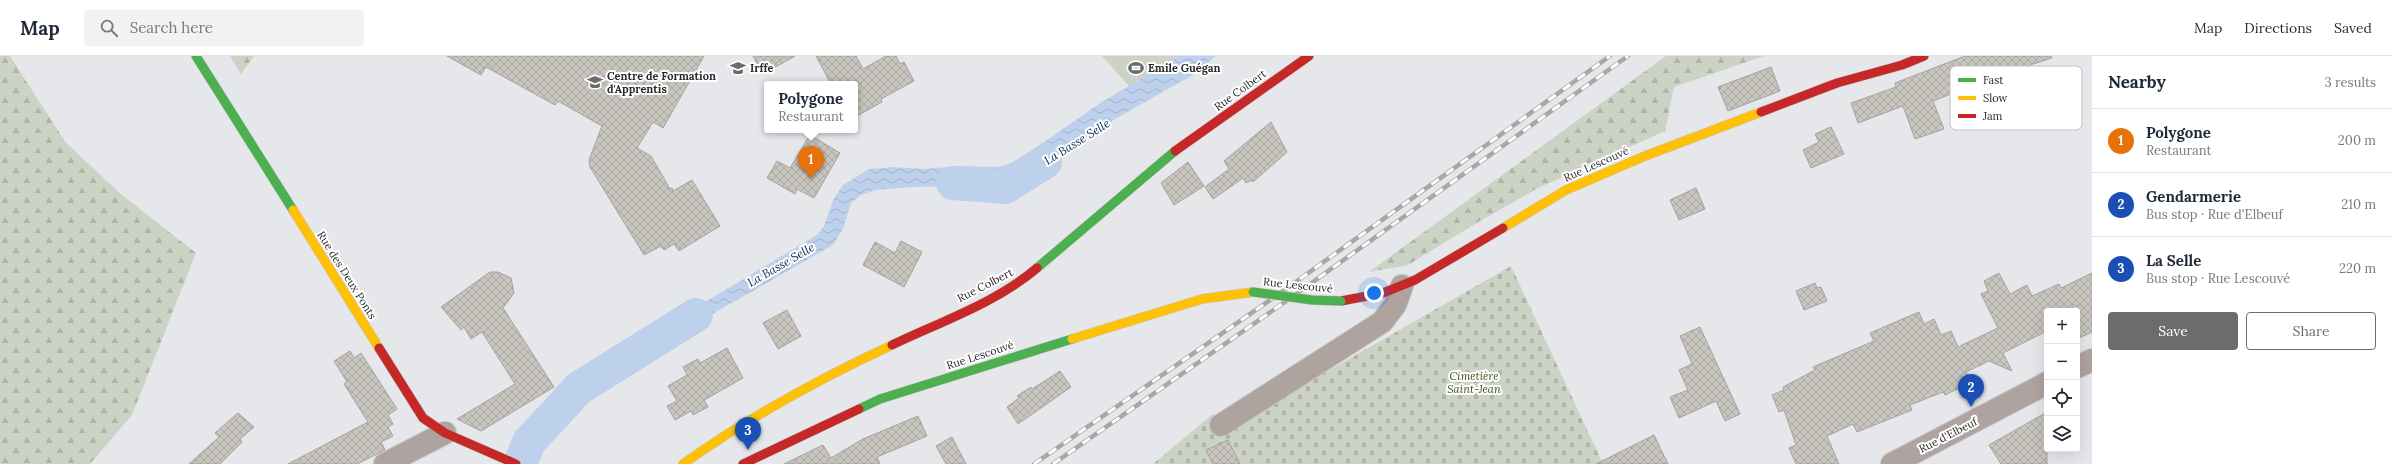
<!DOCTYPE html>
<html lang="en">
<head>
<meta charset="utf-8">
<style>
	:root { --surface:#fff; --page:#f2f2f3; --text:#1f2937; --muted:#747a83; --line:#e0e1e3; --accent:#6b6c6e }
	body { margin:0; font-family:Lora,serif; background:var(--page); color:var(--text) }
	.controls { position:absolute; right:12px; bottom:12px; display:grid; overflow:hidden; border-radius:4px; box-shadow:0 4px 16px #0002 }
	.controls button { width:36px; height:36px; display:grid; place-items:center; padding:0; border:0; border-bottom:1px solid var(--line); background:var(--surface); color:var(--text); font:20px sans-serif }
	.you { position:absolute; left:1374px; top:237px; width:14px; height:14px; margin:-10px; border:3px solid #fff; border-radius:50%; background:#1a73e8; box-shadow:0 0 0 6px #1a73e833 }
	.badge { display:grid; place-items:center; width:26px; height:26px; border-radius:50%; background:var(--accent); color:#fff; font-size:13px; font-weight:700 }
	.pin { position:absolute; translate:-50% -33px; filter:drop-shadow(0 1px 2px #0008) }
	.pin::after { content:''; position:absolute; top:21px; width:14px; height:12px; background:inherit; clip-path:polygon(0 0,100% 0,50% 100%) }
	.popup { position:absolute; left:764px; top:25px; width:94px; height:52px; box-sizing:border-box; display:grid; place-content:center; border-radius:4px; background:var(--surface); filter:drop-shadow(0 1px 3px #0005); font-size:13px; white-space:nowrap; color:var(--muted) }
	.popup b { font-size:15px; color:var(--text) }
	.popup::after { content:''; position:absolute; left:50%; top:100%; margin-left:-8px; border:8px solid transparent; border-top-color:var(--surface) }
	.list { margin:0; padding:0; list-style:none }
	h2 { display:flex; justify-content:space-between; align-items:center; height:52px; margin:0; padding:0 16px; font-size:17px }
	h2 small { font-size:13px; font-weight:400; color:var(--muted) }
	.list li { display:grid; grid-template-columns:26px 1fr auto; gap:12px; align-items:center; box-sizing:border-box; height:64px; padding:0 16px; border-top:1px solid var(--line) }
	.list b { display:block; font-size:15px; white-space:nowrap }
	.list p { margin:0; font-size:13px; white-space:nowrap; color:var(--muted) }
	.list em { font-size:13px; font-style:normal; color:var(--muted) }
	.actions { display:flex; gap:8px; padding:12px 16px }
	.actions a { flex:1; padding:9px 0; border:1px solid var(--accent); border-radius:4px; text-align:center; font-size:14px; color:var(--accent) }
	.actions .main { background:var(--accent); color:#fff }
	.icon { flex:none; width:22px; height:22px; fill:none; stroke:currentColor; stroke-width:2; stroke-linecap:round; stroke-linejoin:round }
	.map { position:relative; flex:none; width:2092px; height:408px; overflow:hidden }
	header { display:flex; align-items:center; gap:24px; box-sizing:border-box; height:56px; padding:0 20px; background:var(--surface); border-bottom:1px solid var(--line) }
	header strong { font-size:19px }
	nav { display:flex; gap:22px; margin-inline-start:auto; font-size:14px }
	.search { width:280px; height:36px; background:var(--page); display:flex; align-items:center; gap:10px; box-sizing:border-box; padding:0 14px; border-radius:4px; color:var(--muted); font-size:15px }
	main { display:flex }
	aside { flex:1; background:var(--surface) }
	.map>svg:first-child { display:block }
	.green { fill:#ccd2c4 }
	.forest { fill:url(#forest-firs) }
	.cemetery { fill:url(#cemetery-stones) }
	.water { fill:url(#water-waves) }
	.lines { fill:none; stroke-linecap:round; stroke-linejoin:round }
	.river { stroke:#bed1ec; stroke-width:34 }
	.building { fill:url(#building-cross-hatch); stroke:#a3a3a4 }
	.street-casing { stroke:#c5c5c7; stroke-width:24 }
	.fast-casing { stroke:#c5c5c7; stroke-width:10 }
	.slow-casing { stroke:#c5c5c7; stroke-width:10 }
	.jam-casing { stroke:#c5c5c7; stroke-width:10 }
	.street { stroke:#afa39f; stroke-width:22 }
	.fast { stroke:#4caf50; stroke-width:9 }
	.slow { stroke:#ffc107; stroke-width:9 }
	.jam { stroke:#c62828; stroke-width:9 }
	.rail-casing { stroke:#aaa6a5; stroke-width:4.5 }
	.rail { stroke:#fff; stroke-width:3; stroke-dasharray:9; stroke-linecap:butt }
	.fast-bridge-casing { stroke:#c5c5c7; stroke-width:10; stroke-linecap:butt }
	.fast-bridge { stroke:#4caf50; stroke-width:9 }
	.labels { text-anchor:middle; stroke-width:4; stroke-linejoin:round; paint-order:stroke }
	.poi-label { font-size:11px; font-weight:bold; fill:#292a2b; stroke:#fff; text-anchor:start }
	.street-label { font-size:11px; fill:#292a2b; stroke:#fff }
	.park-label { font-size:11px; font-style:italic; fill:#3d4f0e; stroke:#fff }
	.water-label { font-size:12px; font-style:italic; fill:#082957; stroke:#fff }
	.key { fill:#fff; stroke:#bfbfbf; stroke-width:1 }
	.key-label { font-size:11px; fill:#292a2b }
</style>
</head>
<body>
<header>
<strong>Map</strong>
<div class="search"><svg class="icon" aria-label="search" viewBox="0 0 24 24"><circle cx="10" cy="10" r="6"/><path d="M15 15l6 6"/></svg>Search here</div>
<nav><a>Map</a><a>Directions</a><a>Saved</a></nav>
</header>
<main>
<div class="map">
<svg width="2092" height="408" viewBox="0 0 2092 408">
	<defs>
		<pattern id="forest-firs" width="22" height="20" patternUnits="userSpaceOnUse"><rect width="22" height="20" fill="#ccd2c4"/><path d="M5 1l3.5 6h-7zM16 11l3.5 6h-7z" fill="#afb4a9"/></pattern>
		<pattern id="cemetery-stones" width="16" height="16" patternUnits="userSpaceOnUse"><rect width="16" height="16" fill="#ccd2c4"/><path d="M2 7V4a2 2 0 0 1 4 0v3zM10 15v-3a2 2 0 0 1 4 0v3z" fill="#afb4a9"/></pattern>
		<pattern id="water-waves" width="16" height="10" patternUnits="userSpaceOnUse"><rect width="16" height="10" fill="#bed1ec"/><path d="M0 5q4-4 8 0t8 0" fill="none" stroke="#a3b4cb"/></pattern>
		<pattern id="building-cross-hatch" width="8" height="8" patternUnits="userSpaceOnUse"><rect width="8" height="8" fill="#c8c4be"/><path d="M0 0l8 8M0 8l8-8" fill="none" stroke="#aca9a3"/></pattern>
	</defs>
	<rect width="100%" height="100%" fill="#e6e7ea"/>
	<polygon class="green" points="1102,0 1179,0 1129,30"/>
	<g class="forest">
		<polygon points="0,0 10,0 66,87 122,139 196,197 132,359 90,408 0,408"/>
		<polygon points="230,0 254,0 241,18"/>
		<polygon points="1666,0 1764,0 1674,31 1665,75 1536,133 1475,168 1408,209 1369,216"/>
	</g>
	<polygon class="cemetery" points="1511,210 1603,408 1153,408 1213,358 1225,374"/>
	<polygon class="water" points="1179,0 1216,0 1193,19 1115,63 1021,130 911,131 876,134 861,139 851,147 843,173 833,189 660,288 653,277 817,179 824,170 834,142 843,129 869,113 894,111 925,113 957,110 997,111 1015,106 1099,48"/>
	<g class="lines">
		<g class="river">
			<polyline points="953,127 1005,131 1045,106"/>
			<polyline points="520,408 529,386 579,332 696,259"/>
		</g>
	</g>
	<g class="building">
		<polygon points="447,0 704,0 663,72 653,66 637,92 651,100 670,133 672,132 673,135 692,124 720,170 679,195 674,188 664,194 661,190 644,199 590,111 589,104 602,70 558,45 555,49 486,11 481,19"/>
		<polygon points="753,0 795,0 763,18"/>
		<polygon points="816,0 856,0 863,13 886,0 896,0 900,8 904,6 914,25 881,43 882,46 855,61 855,28 831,28"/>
		<polygon points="1965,0 2051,0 2052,2 1999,19 1933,45 1944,73 1915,83 1903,50 1858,67 1851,47 1896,31 1895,27"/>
		<polygon points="1771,11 1780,35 1728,55 1718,31"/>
		<polygon points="1271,66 1287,96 1253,126 1252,124 1246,127 1243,122 1213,143 1205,131 1229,113 1224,105"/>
		<polygon points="1831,71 1844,98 1811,112 1803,94 1819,86 1815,78"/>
		<polygon points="810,79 840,97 814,142 797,133 795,138 767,122 777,105 790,112"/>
		<polygon points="1188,106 1204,130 1174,149 1161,127"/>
		<polygon points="1696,132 1705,153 1679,164 1670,144"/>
		<polygon points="901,185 922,196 904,231 863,209 875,186 895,197"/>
		<polygon points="490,216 498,216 511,222 514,237 503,252 554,331 481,375 457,363 515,328 482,276 471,283 464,271 461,274 441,251"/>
		<polygon points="1999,217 2010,238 2027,229 2032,240 2059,228 2061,232 2092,217 2092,276 2077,283 2077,249 2066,255 2047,255 2047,275 2003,297 2012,315 1989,305 1966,316 1971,326 1945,339 1943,336 1910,349 1912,354 1857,376 1853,368 1827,380 1839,408 1796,408 1789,392 1796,389 1784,354 1779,356 1772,339 1784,334 1783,331 1815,314 1813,311 1874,285 1870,277 1919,256 1924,268 1934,263 1941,279 1951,275 1958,291 1998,272 1981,238 1988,235 1984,225"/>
		<polygon points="1815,227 1817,232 1821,231 1827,245 1804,254 1796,235"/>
		<polygon points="787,254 801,280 778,293 763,267"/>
		<polygon points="1700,271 1740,358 1725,365 1716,345 1679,362 1670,341 1688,334 1679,314 1692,308 1680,280"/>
		<polygon points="727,292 743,322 704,344 708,351 693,359 691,355 675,364 667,350 677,345 668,330 687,319 683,311 698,303 700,307"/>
		<polygon points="350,295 354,302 361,297 397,353 388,359 393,368 388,371 393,380 381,386 385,394 357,408 288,408 368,366 344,328 347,326 334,305"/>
		<polygon points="1060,315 1071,331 1018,368 1007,351 1019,342 1017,340 1031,331 1032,333"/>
		<polygon points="2047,356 2047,408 2001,408 1989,389"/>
		<polygon points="238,357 254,371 240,383 242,386 220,408 189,408 219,381 215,377"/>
		<polygon points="918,360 927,380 877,401 880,408 784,408 823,389 831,402 863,383"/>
		<polygon points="1654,379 1668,408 1596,408"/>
		<polygon points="952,381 966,408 946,408 936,390"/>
		<polygon points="1228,384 1240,408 1213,408 1206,394"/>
	</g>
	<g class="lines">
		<defs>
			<g id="street">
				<polyline points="2077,311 2092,304"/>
				<polyline points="1221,369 1382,266 1395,249 1402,230"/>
				<polyline points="385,408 445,377"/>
				<polyline points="1892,408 2047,327"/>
			</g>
			<g id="fast">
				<polyline points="196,0 293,154"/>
				<polyline points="1037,212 1175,95"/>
				<polyline points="859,353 880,343 1072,283"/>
			</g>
			<g id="slow">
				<polyline points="293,154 379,292"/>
				<polyline points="1503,172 1566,134 1645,100 1761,56"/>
				<polyline points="1072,283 1202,243 1253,236"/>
				<path d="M683 408C749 361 819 323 892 289"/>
			</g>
			<g id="jam">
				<polyline points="1761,56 1837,27 1902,9 1924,0"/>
				<polyline points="1175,95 1309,0"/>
				<polyline points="1341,245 1383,237 1415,224 1503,172"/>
				<path d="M892 289C940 266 996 247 1037 212"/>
				<polyline points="379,292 423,362 445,377 516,408"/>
				<polyline points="743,408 859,353"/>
			</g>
		</defs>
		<use href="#street" class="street-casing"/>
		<use href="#fast" class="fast-casing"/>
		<use href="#slow" class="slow-casing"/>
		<use href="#jam" class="jam-casing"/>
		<use href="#street" class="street"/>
		<use href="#fast" class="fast"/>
		<use href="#slow" class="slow"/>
		<use href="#jam" class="jam"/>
		<defs>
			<g id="rail">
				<polyline points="1034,408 1286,233 1610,0"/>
				<polyline points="1053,408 1292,241 1628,0"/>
			</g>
		</defs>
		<use href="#rail" class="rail-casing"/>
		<use href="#rail" class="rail"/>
		<defs>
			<polyline id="fast-bridge" points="1253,236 1312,244 1341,245"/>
		</defs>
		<use href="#fast-bridge" class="fast-bridge-casing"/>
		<use href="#fast-bridge" class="fast-bridge"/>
	</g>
	<defs>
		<symbol id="university-bare" viewBox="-9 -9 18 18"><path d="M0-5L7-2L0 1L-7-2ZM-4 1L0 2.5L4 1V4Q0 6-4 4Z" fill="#6b6c6e" stroke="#fff" stroke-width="2.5" paint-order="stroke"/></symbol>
		<symbol id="stadium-bare" viewBox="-9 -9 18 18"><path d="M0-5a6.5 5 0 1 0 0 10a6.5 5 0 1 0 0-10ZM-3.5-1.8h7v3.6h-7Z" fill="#6b6c6e" stroke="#fff" stroke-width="2.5" paint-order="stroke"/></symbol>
		<symbol id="school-bare" viewBox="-9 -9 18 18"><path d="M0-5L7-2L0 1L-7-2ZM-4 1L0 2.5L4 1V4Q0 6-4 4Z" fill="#6b6c6e" stroke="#fff" stroke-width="2.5" paint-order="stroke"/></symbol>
	</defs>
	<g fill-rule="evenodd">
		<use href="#university-bare" x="727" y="1" width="22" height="22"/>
		<use href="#stadium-bare" x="1125" y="1" width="22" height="22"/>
		<use href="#school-bare" x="584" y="15" width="22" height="22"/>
	</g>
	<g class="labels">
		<g class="poi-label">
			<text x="750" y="16">Irffe</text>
			<text x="1148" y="16">Emile Guégan</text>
			<text x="607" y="24">Centre de Formation<tspan x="607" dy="13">d'Apprentis</tspan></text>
		</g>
		<g class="street-label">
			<text transform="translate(1240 34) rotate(-36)" y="4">Rue Colbert</text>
			<text transform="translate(1596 108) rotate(-24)" y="4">Rue Lescouvé</text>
			<text transform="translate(347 219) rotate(58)" y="4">Rue des Deux Ponts</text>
			<text transform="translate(985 229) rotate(-27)" y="4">Rue Colbert</text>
			<text transform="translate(1298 229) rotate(6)" y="4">Rue Lescouvé</text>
			<text transform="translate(980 299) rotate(-18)" y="4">Rue Lescouvé</text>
			<text transform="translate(1948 379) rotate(-27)" y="4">Rue d'Elbeuf</text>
		</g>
		<g class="park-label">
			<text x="1474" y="324">Cimetière<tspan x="1474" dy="13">Saint-Jean</tspan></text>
		</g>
		<g class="water-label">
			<text transform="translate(1077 86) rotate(-32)" y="4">La Basse Selle</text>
			<text transform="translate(781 209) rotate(-30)" y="4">La Basse Selle</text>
		</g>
	</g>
	<rect x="1950" y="10" width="132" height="64" rx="6" class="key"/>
	<rect x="1958" y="22" width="18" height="4" fill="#4caf50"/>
	<rect x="1958" y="40" width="18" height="4" fill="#ffc107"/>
	<rect x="1958" y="58" width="18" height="4" fill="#c62828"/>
	<g class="key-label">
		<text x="1983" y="28">Fast</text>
		<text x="1983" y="46">Slow</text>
		<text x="1983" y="64">Jam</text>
	</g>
</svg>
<div class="controls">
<button>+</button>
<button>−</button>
<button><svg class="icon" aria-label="locate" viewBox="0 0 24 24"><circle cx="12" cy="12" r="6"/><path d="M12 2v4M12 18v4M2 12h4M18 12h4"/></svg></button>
<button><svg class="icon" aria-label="layers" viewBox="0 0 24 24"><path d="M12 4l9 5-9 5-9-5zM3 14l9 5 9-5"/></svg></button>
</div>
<div class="you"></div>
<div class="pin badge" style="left:811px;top:123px;background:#e8710a">1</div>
<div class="popup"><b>Polygone</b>Restaurant</div>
<div class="pin badge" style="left:1971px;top:351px;background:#1a4fb4">2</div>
<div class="pin badge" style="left:748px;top:394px;background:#1a4fb4">3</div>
</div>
<aside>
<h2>Nearby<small>3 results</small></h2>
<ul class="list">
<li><span class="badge" style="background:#e8710a">1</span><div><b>Polygone</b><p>Restaurant</p></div><em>200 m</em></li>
<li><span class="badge" style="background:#1a4fb4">2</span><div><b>Gendarmerie</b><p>Bus stop · Rue d'Elbeuf</p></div><em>210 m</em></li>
<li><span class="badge" style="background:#1a4fb4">3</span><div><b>La Selle</b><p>Bus stop · Rue Lescouvé</p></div><em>220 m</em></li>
</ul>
<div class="actions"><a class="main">Save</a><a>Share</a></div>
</aside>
</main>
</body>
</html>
